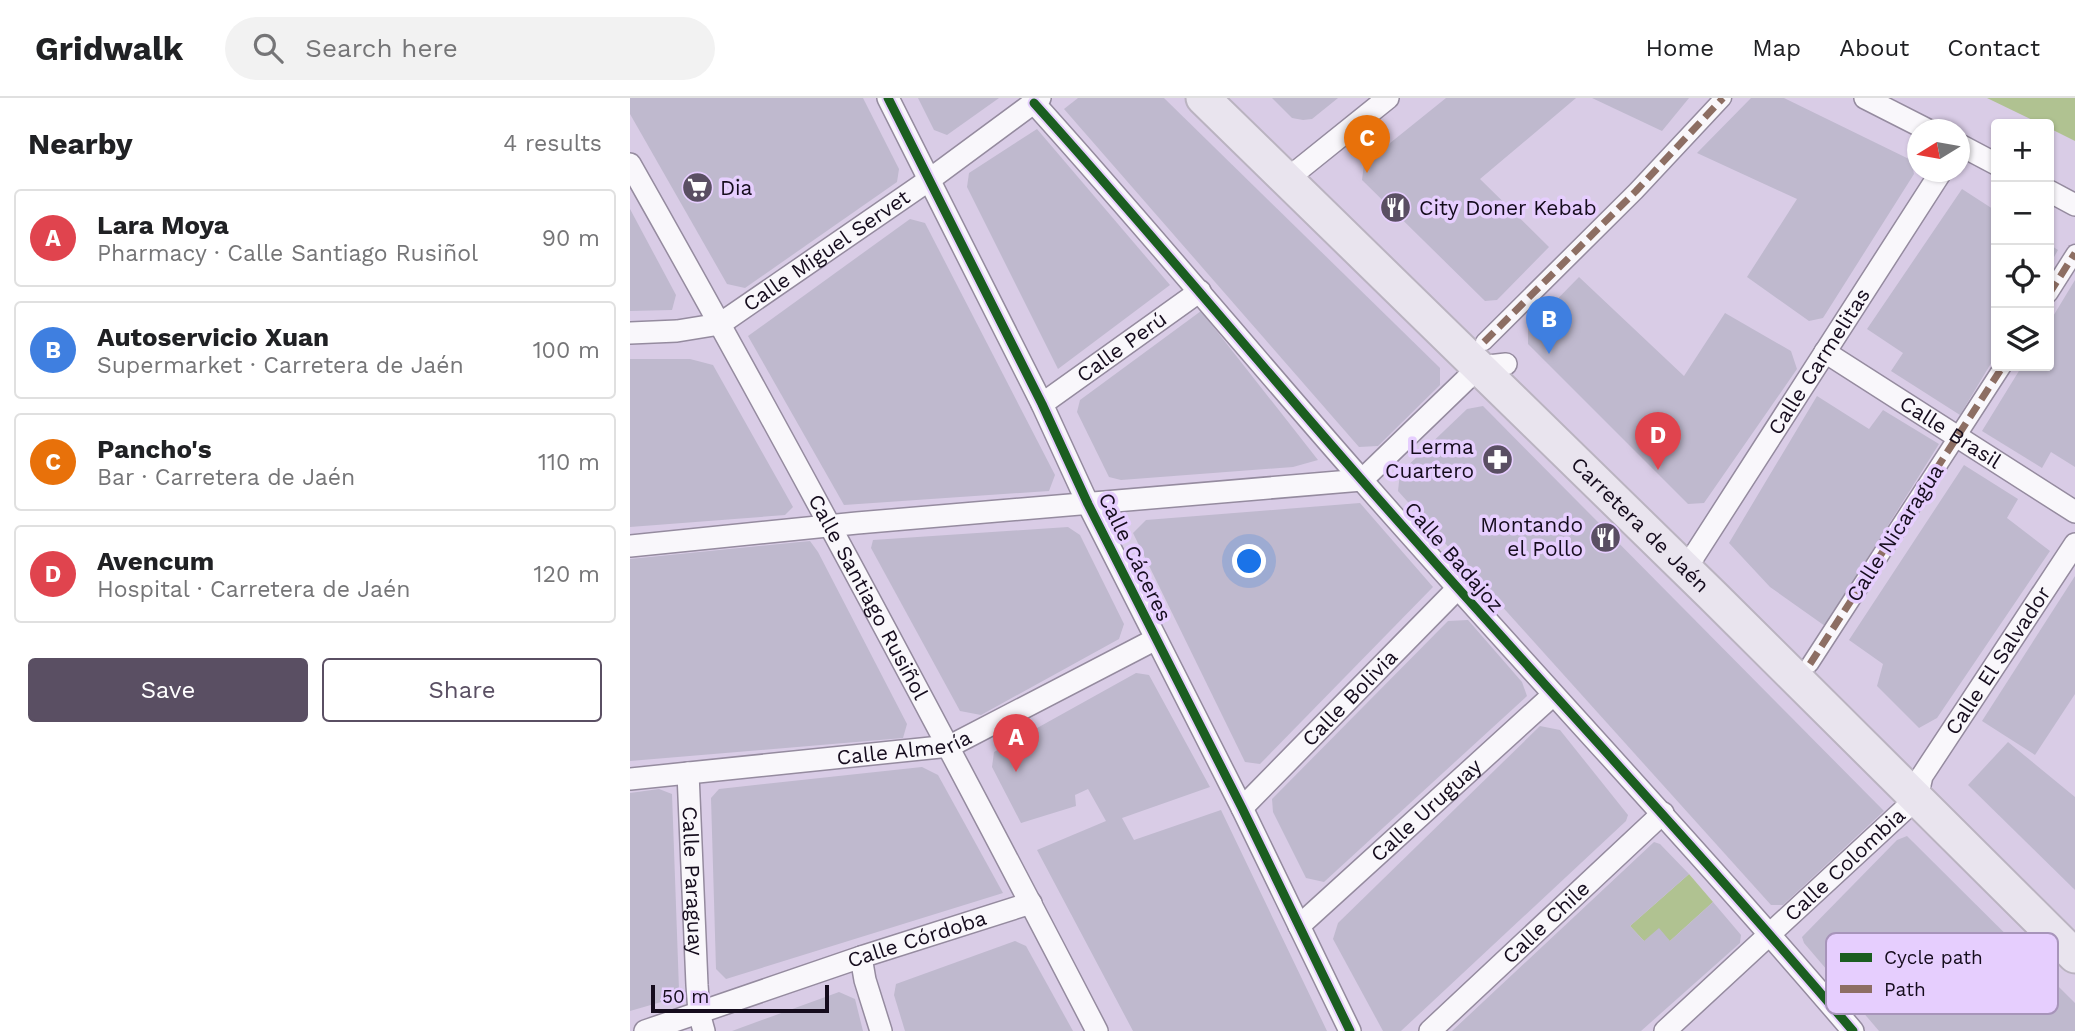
<!DOCTYPE html>
<html lang="en">
<head>
<meta charset="utf-8">
<style>
	:root { --surface:#fff; --page:#f2f2f2; --text:#202124; --muted:#757577; --line:#e0e0e0; --accent:#5a4f63 }
	body { margin:0; font-family:"Work Sans",sans-serif; background:var(--page); color:var(--text) }
	.controls { position:absolute; right:21px; top:21px; display:grid; overflow:hidden; border-radius:7px; box-shadow:0 2px 5px #0004 }
	.controls button { width:63px; height:63px; display:grid; place-items:center; padding:0; border:0; border-bottom:2px solid var(--line); background:var(--surface); color:var(--text); font:35px sans-serif }
	.compass { position:absolute; left:1277px; top:21px; width:63px; height:63px; border-radius:50%; background:var(--surface); box-shadow:0 2px 5px #0004; rotate:259deg }
	.scale { position:absolute; left:21px; bottom:18px; width:178px; box-sizing:border-box; padding-left:7px; border:4px solid #150c1d; border-top:0; font-size:19px; line-height:24px; white-space:nowrap; color:#150c1d; -webkit-text-stroke:5px #e6cefe; paint-order:stroke }
	.you { position:absolute; left:620px; top:464px; width:24px; height:24px; margin:-18px; border:5px solid #fff; border-radius:50%; background:#1a73e8; box-shadow:0 0 0 10px #1a73e833 }
	.badge { display:grid; place-items:center; width:46px; height:46px; border-radius:50%; background:var(--accent); color:#fff; font-size:23px; font-weight:700 }
	.pin { position:absolute; translate:-50% -58px; filter:drop-shadow(0 2px 4px #0008) }
	.pin::after { content:''; position:absolute; top:37px; width:24px; height:21px; background:inherit; clip-path:polygon(0 0,100% 0,50% 100%) }
	.list { margin:0; padding:0; list-style:none }
	h2 { display:flex; justify-content:space-between; align-items:center; height:91px; margin:0; padding:0 28px; font-size:30px }
	h2 small { font-size:23px; font-weight:400; color:var(--muted) }
	.list li { display:grid; grid-template-columns:46px 1fr auto; gap:21px; align-items:center; box-sizing:border-box; height:98px; margin:0 14px 14px; padding:0 14px; border:2px solid var(--line); border-radius:7px }
	.list b { display:block; font-size:26px; white-space:nowrap }
	.list p { margin:0; font-size:23px; white-space:nowrap; color:var(--muted) }
	.list em { font-size:23px; font-style:normal; color:var(--muted) }
	.actions { display:flex; gap:14px; padding:21px 28px }
	.actions a { flex:1; padding:16px 0; border:2px solid var(--accent); border-radius:7px; text-align:center; font-size:24px; color:var(--accent) }
	.actions .main { background:var(--accent); color:#fff }
	.icon { flex:none; width:38px; height:38px; fill:none; stroke:currentColor; stroke-width:2; stroke-linecap:round; stroke-linejoin:round }
	.map { position:relative; flex:none; width:1445px; height:933px; overflow:hidden }
	header { display:flex; align-items:center; gap:42px; box-sizing:border-box; height:98px; padding:0 35px; background:var(--surface); border-bottom:2px solid var(--line) }
	header strong { font-size:33px }
	nav { display:flex; gap:38px; margin-inline-start:auto; font-size:24px }
	.search { width:490px; height:63px; background:var(--page); display:flex; align-items:center; gap:18px; box-sizing:border-box; padding:0 24px; border-radius:38px; color:var(--muted); font-size:26px }
	main { display:flex }
	aside { flex:1; background:var(--surface) }
	.map>svg:first-child { display:block }
	.green { fill:#b0c291 }
	.building { fill:#bfb9ce }
	.lines { fill:none; stroke-linecap:round; stroke-linejoin:round }
	.pedestrian-casing { stroke:#958b9f; stroke-width:19 }
	.minor-casing { stroke:#958b9f; stroke-width:24 }
	.primary-casing { stroke:#bab3c0; stroke-width:37 }
	.pedestrian { stroke:#f9f7fb; stroke-width:16 }
	.minor { stroke:#f9f7fb; stroke-width:21 }
	.primary { stroke:#e9e4ee; stroke-width:33 }
	.quiet { stroke:#8d6e63; stroke-width:7; stroke-dasharray:14 7; stroke-linecap:butt }
	.cycleway-casing { stroke:#e6cefe; stroke-width:13 }
	.cycleway { stroke:#1b5e20; stroke-width:9 }
	.labels { text-anchor:middle; stroke-width:7; stroke-linejoin:round; paint-order:stroke }
	.poi-label { font-size:21px; fill:#150c1d; stroke:#e6cefe; text-anchor:start }
	.street-label { font-size:21px; fill:#150c1d; stroke:#e6cefe }
	.key { fill:#e6cefe; stroke:#a794ba; stroke-width:2 }
	.key-label { font-size:19px; fill:#150c1d }
</style>
</head>
<body>
<header>
<strong>Gridwalk</strong>
<div class="search"><svg class="icon" aria-label="search" viewBox="0 0 24 24"><circle cx="10" cy="10" r="6"/><path d="M15 15l6 6"/></svg>Search here</div>
<nav><a>Home</a><a>Map</a><a>About</a><a>Contact</a></nav>
</header>
<main>
<aside>
<h2>Nearby<small>4 results</small></h2>
<ul class="list">
<li><span class="badge" style="background:#e0444e">A</span><div><b>Lara Moya</b><p>Pharmacy · Calle Santiago Rusiñol</p></div><em>90 m</em></li>
<li><span class="badge" style="background:#3f7fe0">B</span><div><b>Autoservicio Xuan</b><p>Supermarket · Carretera de Jaén</p></div><em>100 m</em></li>
<li><span class="badge" style="background:#e8710a">C</span><div><b>Pancho's</b><p>Bar · Carretera de Jaén</p></div><em>110 m</em></li>
<li><span class="badge" style="background:#e0444e">D</span><div><b>Avencum</b><p>Hospital · Carretera de Jaén</p></div><em>120 m</em></li>
</ul>
<div class="actions"><a class="main">Save</a><a>Share</a></div>
</aside>
<div class="map">
<svg width="1445" height="933" viewBox="0 0 1445 933">
	<rect width="100%" height="100%" fill="#d9cce6"/>
	<g class="green">
		<polygon points="1357,0 1445,0 1445,43 1419,30 1419,26 1411,26"/>
		<polygon points="1059,776 1083,804 1040,843 1014,843 1000,828"/>
	</g>
	<g class="building">
		<polygon points="0,0 233,0 269,71 267,84 115,190 97,186 0,16"/>
		<polygon points="288,0 369,0 317,37 304,32"/>
		<polygon points="448,0 534,0 810,270 810,287 748,348 729,349 434,11"/>
		<polygon points="642,0 708,0 682,21 673,22 662,20"/>
		<polygon points="816,0 946,0 850,81 919,149 867,202 855,203 732,82 734,66"/>
		<polygon points="962,0 1059,0 1032,33"/>
		<polygon points="1121,0 1154,0 1281,62 1284,76 1193,220 1179,223 1117,179 1167,101 1067,55"/>
		<polygon points="407,31 540,187 428,271 337,89 339,75"/>
		<polygon points="1332,91 1366,113 1366,257 1330,317 1261,273 1273,255 1237,231"/>
		<polygon points="0,111 46,197 42,212 0,213"/>
		<polygon points="280,121 295,125 425,377 419,393 214,407 118,238"/>
		<polygon points="1419,146 1428,152 1419,168"/>
		<polygon points="949,179 1054,278 1095,215 1161,253 1167,271 1074,405 1058,406 898,246 898,231"/>
		<polygon points="1445,182 1445,369 1421,354 1412,370 1352,333 1392,268 1419,268 1419,225"/>
		<polygon points="571,213 688,362 663,369 491,382 479,379 447,314 450,302"/>
		<polygon points="0,261 60,261 83,267 163,409 155,417 0,429"/>
		<polygon points="1187,298 1239,331 1253,312 1309,346 1195,528 1140,489 1099,445"/>
		<polygon points="853,308 1254,713 1153,807 1141,807 768,393 770,375 837,311"/>
		<polygon points="1334,367 1388,401 1377,420 1420,453 1307,620 1289,630 1247,588 1253,566 1219,542"/>
		<polygon points="730,405 803,489 630,666 615,664 503,435 516,422"/>
		<polygon points="438,429 450,437 494,526 489,541 351,617 330,613 241,450 243,442"/>
		<polygon points="180,443 188,454 277,626 273,640 0,663 0,461"/>
		<polygon points="1445,478 1445,596 1405,657 1352,623"/>
		<polygon points="838,522 892,584 897,598 694,784 676,780 643,714 642,701 818,523"/>
		<polygon points="506,575 519,577 580,689 492,720 504,742 591,712 697,933 503,933 407,752 476,723 458,691 445,697 446,708 391,725 362,669 364,654"/>
		<polygon points="910,628 930,632 998,717 996,723 771,933 753,933 703,841 708,825"/>
		<polygon points="1378,644 1445,699 1445,792 1338,687"/>
		<polygon points="292,669 308,677 373,795 96,881 86,871 81,700 89,691"/>
		<polygon points="29,691 42,696 49,892 38,902 0,913 0,695"/>
		<polygon points="1277,738 1445,905 1445,933 1249,933 1174,845 1172,839 1267,742"/>
		<polygon points="1024,744 1030,746 1059,776 1000,828 1014,843 1029,830 1040,843 1083,804 1111,837 1110,845 1011,933 822,933"/>
		<polygon points="385,843 396,848 443,933 275,933 264,897 266,886"/>
		<polygon points="209,894 225,901 233,933 102,933"/>
	</g>
	<g class="lines">
		<defs>
			<g id="pedestrian">
				<polyline points="1419,196 1445,155"/>
				<polyline points="854,244 1006,93 1093,0"/>
				<polyline points="1180,566 1373,268"/>
			</g>
			<g id="minor">
				<polyline points="258,0 412,306 458,406 612,710 720,933"/>
				<polyline points="1235,0 1298,32"/>
				<path d="M404 5C515 128 621 256 730 380 893 566 1063 745 1223 933"/>
				<polyline points="1330,47 1366,66"/>
				<path id="s1" d="M0 66C162 352 316 642 467 933"/>
				<polyline points="656,82 758,0"/>
				<polyline points="1419,93 1445,107"/>
				<path id="s2" d="M0 235 47 233 90 226 299 82 410 0"/>
				<path id="s3" d="M1195 254 1445 414"/>
				<path id="s4" d="M412 306 570 193"/>
				<polyline points="0,448 227,425 732,382 849,269 876,266"/>
				<path id="s5" d="M1055 472 1311 74"/>
				<path id="s6" d="M58 675 67 887 69 915 74 933"/>
				<path id="s7" d="M0 681 320 648 526 541"/>
				<path id="s8" d="M612 710 828 490"/>
				<path id="s9" d="M669 828 923 597"/>
				<polyline points="231,859 235,882 251,933"/>
				<path id="s10" d="M15 933 231 859 401 805"/>
				<path id="s11" d="M800 933 1033 715"/>
				<path id="s12" d="M1035 933 1287 700 1292 678 1445 446"/>
			</g>
			<g id="primary">
				<path id="s13" d="M573 0 1082 497 1445 858"/>
			</g>
		</defs>
		<use href="#pedestrian" class="pedestrian-casing"/>
		<use href="#minor" class="minor-casing"/>
		<use href="#primary" class="primary-casing"/>
		<use href="#pedestrian" class="pedestrian"/>
		<use href="#minor" class="minor"/>
		<use href="#primary" class="primary"/>
		<g class="quiet">
			<polyline points="1419,196 1445,155"/>
			<polyline points="854,244 1006,93 1093,0"/>
			<polyline points="1180,566 1373,268"/>
		</g>
		<defs>
			<g id="cycleway">
				<polyline points="258,0 412,306 458,406 612,710 720,933"/>
				<path d="M404 5C515 128 621 256 730 380 893 566 1063 745 1223 933"/>
			</g>
		</defs>
		<use href="#cycleway" class="cycleway-casing"/>
		<use href="#cycleway" class="cycleway"/>
	</g>
	<defs>
		<symbol id="supermarket-disc" viewBox="-11 -11 22 22"><circle r="9.5" fill="#5a4f63" stroke="#e6cefe"/><path d="M-6-5.5h2.5l.6 2H6L4.5 2H-2.5L-4.4-4H-6ZM-1.5 3.2a1.3 1.3 0 1 0 .1 0ZM3 3.2a1.3 1.3 0 1 0 .1 0Z" fill="#fff"/></symbol>
		<symbol id="restaurant-disc" viewBox="-11 -11 22 22"><circle r="9.5" fill="#5a4f63" stroke="#e6cefe"/><path d="M-5-6h1v4h1v-4h1v4h1v-4h1v5L-1.5 .5V6h-2V.5L-5-1ZM5-6V6H3V1.5H1.5Q1.5-4 5-6Z" fill="#fff"/></symbol>
		<symbol id="pharmacy-disc" viewBox="-11 -11 22 22"><circle r="9.5" fill="#5a4f63" stroke="#e6cefe"/><path d="M-2-6h4v4h4v4h-4v4h-4v-4h-4v-4h4Z" fill="#fff"/></symbol>
	</defs>
	<g fill-rule="evenodd">
		<use href="#supermarket-disc" x="50" y="72" width="35" height="35"/>
		<use href="#restaurant-disc" x="748" y="92" width="35" height="35"/>
		<use href="#pharmacy-disc" x="850" y="344" width="35" height="35"/>
		<use href="#restaurant-disc" x="958" y="422" width="35" height="35"/>
	</g>
	<g class="labels">
		<g class="poi-label">
			<text x="90" y="97">Dia</text>
			<text x="789" y="117">City Doner Kebab</text>
			<text x="844" y="356" text-anchor="end">Lerma<tspan x="844" dy="24">Cuartero</tspan></text>
			<text x="953" y="434" text-anchor="end">Montando<tspan x="953" dy="24">el Pollo</tspan></text>
		</g>
		<g class="street-label">
			<text dy="7" stroke="none"><textPath href="#s2" startOffset="220">Calle Miguel Servet</textPath></text>
			<text dy="7" stroke="none"><textPath href="#s4" startOffset="98">Calle Perú</textPath></text>
			<text dy="7" stroke="none"><textPath href="#s5" startOffset="248">Calle Carmelitas</textPath></text>
			<text dy="7" stroke="none"><textPath href="#s3" startOffset="149">Calle Brasil</textPath></text>
			<text dy="7" stroke="none"><textPath href="#s13" startOffset="611">Carretera de Jaén</textPath></text>
			<text transform="translate(1265 435) rotate(-57)" y="7">Calle Nicaragua</text>
			<text transform="translate(505 459) rotate(64)" y="7">Calle Cáceres</text>
			<text transform="translate(824 459) rotate(49)" y="7">Calle Badajoz</text>
			<text dy="7" stroke="none"><textPath href="#s1" startOffset="494">Calle Santiago Rusiñol</textPath></text>
			<text dy="7" stroke="none"><textPath href="#s12" startOffset="504">Calle El Salvador</textPath></text>
			<text dy="7" stroke="none"><textPath href="#s8" startOffset="154">Calle Bolivia</textPath></text>
			<text dy="7" stroke="none"><textPath href="#s7" startOffset="276">Calle Almería</textPath></text>
			<text dy="7" stroke="none"><textPath href="#s9" startOffset="172">Calle Uruguay</textPath></text>
			<text dy="7" stroke="none"><textPath href="#s12" startOffset="245">Calle Colombia</textPath></text>
			<text dy="7" stroke="none"><textPath href="#s6" startOffset="108">Calle Paraguay</textPath></text>
			<text dy="7" stroke="none"><textPath href="#s11" startOffset="159">Calle Chile</textPath></text>
			<text dy="7" stroke="none"><textPath href="#s10" startOffset="287">Calle Córdoba</textPath></text>
		</g>
	</g>
	<rect x="1196" y="835" width="232" height="81" rx="10" class="key"/>
	<rect x="1210" y="855" width="32" height="9" fill="#1b5e20"/>
	<rect x="1210" y="887" width="32" height="8" fill="#8d6e63"/>
	<g class="key-label">
		<text x="1254" y="866">Cycle path</text>
		<text x="1254" y="898">Path</text>
	</g>
</svg>
<div class="controls">
<button>+</button>
<button>−</button>
<button><svg class="icon" aria-label="locate" viewBox="0 0 24 24"><circle cx="12" cy="12" r="6"/><path d="M12 2v4M12 18v4M2 12h4M18 12h4"/></svg></button>
<button><svg class="icon" aria-label="layers" viewBox="0 0 24 24"><path d="M12 4l9 5-9 5-9-5zM3 14l9 5 9-5"/></svg></button>
</div>
<svg class="compass" viewBox="-18 -18 36 36"><path d="M0-13l5 13h-10z" fill="#e53935"/><path d="M0 13l5-13h-10z" fill="#757577"/></svg>
<div class="scale">50 m</div>
<div class="you"></div>
<div class="pin badge" style="left:386px;top:674px;background:#e0444e">A</div>
<div class="pin badge" style="left:919px;top:256px;background:#3f7fe0">B</div>
<div class="pin badge" style="left:737px;top:75px;background:#e8710a">C</div>
<div class="pin badge" style="left:1028px;top:372px;background:#e0444e">D</div>
</div>
</main>
</body>
</html>
